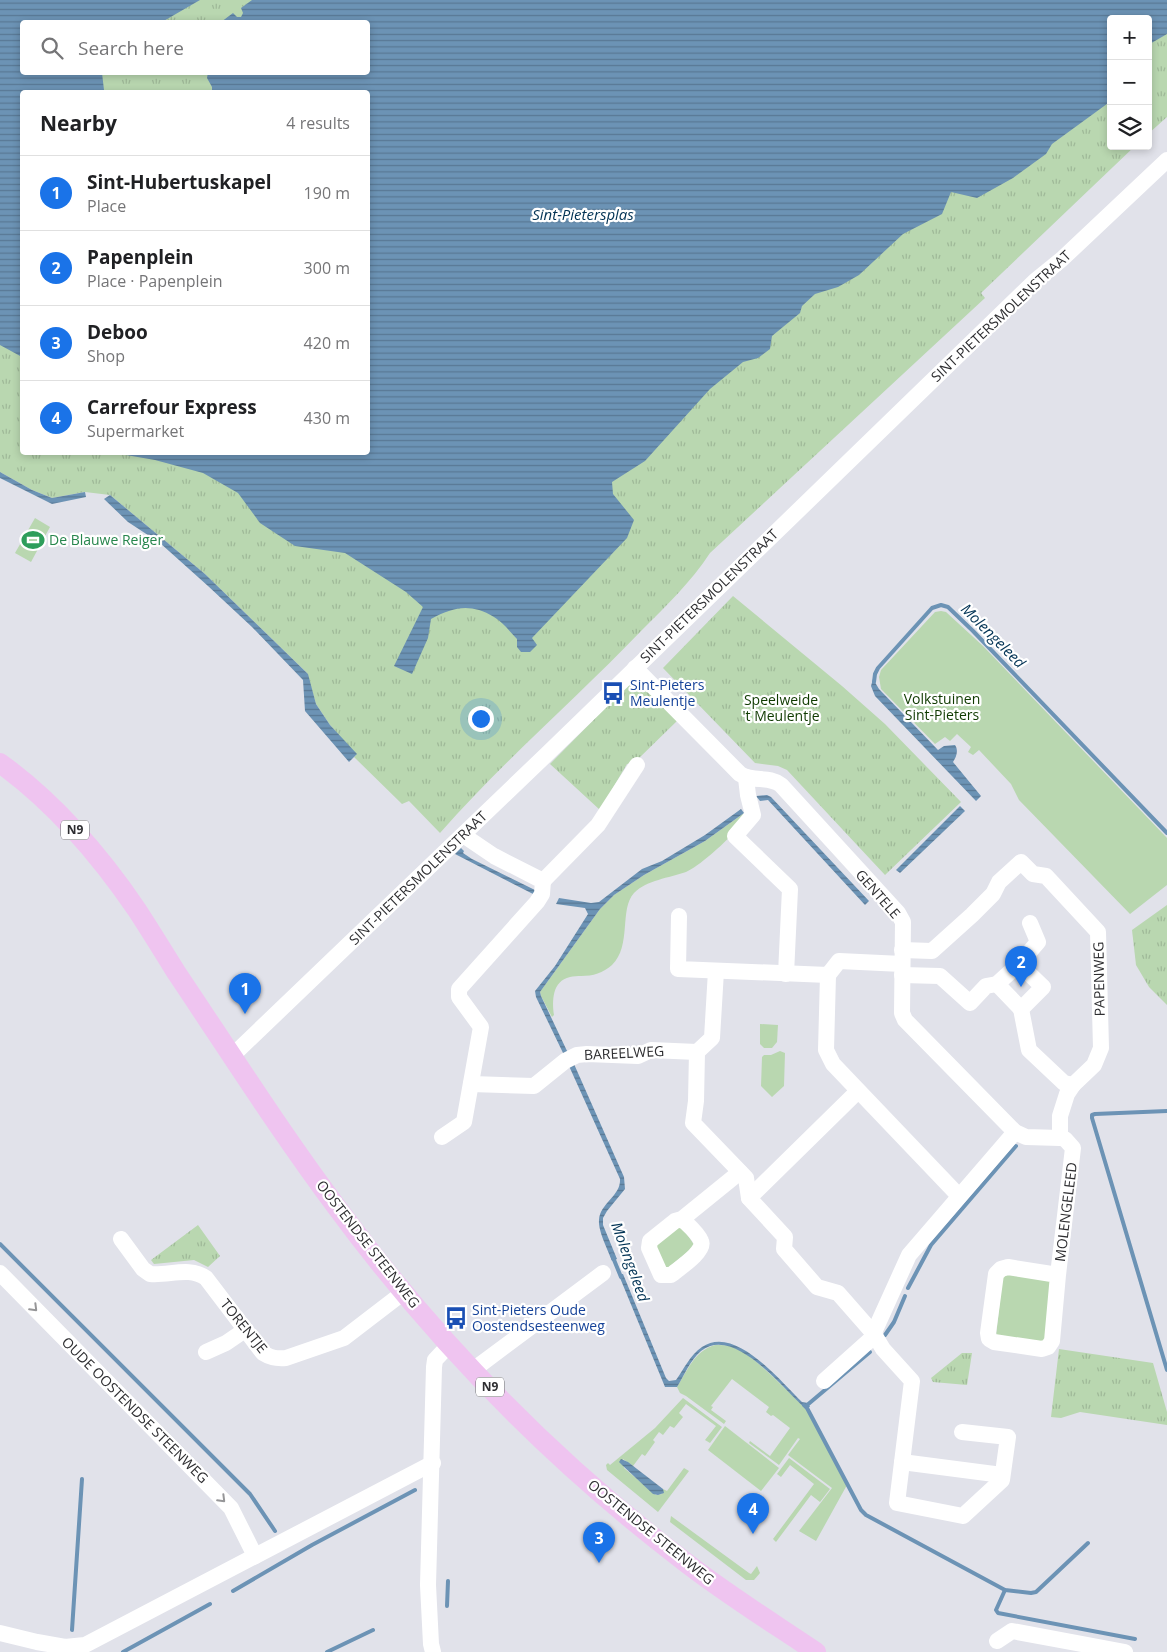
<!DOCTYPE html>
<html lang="en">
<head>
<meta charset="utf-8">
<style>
	:root { --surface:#fff; --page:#f2f2f2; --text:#202124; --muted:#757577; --line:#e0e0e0; --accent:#1a73e8 }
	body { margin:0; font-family:"Open Sans",sans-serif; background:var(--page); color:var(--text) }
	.controls { position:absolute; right:15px; top:15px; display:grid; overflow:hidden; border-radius:5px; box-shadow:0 2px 8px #0003 }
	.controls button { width:45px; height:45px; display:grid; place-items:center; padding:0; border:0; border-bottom:1px solid var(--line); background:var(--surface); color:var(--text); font:25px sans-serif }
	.you { position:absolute; left:480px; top:718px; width:18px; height:18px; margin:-12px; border:4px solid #fff; border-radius:50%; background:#1a73e8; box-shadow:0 0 0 8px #1a73e833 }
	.badge { display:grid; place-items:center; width:32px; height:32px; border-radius:50%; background:var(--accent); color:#fff; font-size:16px; font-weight:700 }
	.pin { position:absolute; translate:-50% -41px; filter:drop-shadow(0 1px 2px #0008) }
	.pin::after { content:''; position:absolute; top:26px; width:18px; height:15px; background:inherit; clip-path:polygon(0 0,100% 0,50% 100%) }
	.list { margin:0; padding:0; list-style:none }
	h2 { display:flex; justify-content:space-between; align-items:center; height:65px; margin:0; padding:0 20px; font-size:21px }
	h2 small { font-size:16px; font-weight:400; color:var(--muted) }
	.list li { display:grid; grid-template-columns:32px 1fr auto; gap:15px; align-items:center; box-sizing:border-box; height:75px; padding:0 20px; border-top:1px solid var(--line) }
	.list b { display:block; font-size:19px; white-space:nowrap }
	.list p { margin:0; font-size:16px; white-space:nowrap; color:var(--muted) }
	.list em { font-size:16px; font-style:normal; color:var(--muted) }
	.icon { flex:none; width:28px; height:28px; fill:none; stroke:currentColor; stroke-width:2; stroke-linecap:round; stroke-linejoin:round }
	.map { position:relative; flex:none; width:1167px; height:1652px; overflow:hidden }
	.search { position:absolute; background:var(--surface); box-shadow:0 2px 8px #0003; left:20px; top:20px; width:350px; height:55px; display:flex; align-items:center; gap:12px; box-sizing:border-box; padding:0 18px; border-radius:5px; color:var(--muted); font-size:19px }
	.panel { position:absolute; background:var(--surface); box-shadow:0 2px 8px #0003; left:20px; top:90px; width:350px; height:365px; border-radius:5px }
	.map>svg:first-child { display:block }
	.green { fill:#b9d7b0 }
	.park { fill:url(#park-tufts); fill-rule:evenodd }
	.water { fill:url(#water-rules) }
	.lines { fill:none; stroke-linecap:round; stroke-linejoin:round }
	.stream { stroke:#6c93b5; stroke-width:4 }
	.minor { stroke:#fff; stroke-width:16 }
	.major { stroke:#efc4f0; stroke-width:20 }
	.oneway { stroke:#969698 }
	.labels { text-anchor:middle; stroke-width:4.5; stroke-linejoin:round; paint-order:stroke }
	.shield { fill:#fff; stroke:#6d6d6f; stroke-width:1 }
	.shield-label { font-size:12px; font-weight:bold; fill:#2e2e31 }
	.street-label { font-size:14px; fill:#2e2e31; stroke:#fff }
	.leisure-label { font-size:14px; fill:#27864d; stroke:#fff; text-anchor:start }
	.transit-label { font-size:14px; fill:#164399; stroke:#fff; text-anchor:start }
	.park-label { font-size:14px; fill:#0f3a00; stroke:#fff }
	.water-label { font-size:15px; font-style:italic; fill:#013254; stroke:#fff }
</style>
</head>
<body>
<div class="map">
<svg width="1167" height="1652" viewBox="0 0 1167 1652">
	<defs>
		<pattern id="park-tufts" width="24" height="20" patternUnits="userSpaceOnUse" patternTransform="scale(1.25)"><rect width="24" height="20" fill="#b9d7b0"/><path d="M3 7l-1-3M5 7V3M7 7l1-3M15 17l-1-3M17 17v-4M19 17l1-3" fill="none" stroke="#9fb998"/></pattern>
		<pattern id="water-rules" width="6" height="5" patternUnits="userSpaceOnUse" patternTransform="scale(1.25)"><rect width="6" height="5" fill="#6c93b5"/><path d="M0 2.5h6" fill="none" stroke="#597894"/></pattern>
	</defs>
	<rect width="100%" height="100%" fill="#e1e2ea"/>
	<g class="green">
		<polygon points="35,518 50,527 31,562 15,553"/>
		<polygon points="941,611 946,612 983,646 1167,838 1167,885 1130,914 1019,800 1011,784 979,750 973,755 968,752 971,747 957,734 950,741 945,737 935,744 881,689 879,677 881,670 935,612"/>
		<path d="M744 813C741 819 737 827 733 833 724 844 698 867 686 872 669 878 647 880 634 893 619 909 632 946 612 965 603 973 593 976 581 976 578 976 573 976 570 977 552 981 552 1001 554 1015L552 1017 541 996 540 992 600 909 614 895 644 875 705 841Z"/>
		<polygon points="760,1024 778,1025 777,1042 772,1048 764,1048 760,1044"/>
		<polygon points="780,1051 785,1053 784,1086 772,1097 761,1086 762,1057 764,1055 771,1055"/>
		<polygon points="682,1227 695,1246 665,1270 655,1247 674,1228"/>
		<polygon points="1003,1273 1051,1279 1045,1340 1039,1343 996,1336"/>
		<path d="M715 1345C721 1345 728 1345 734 1347 755 1356 788 1392 805 1408H807L847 1485 816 1541 799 1531 832 1488 788 1455 800 1439 798 1438 779 1465 749 1443 750 1441 770 1456 790 1428 773 1415 771 1416 766 1412 769 1407 732 1379 711 1406 713 1407 711 1410 726 1421 724 1424 686 1396 680 1393 677 1387C688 1370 694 1351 715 1345Z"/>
		<polygon points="683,1398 722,1427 710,1443 705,1440 716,1426 686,1404 679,1413 683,1417 674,1428 670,1426 663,1435 659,1432 653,1440 655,1442 645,1456 642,1454 633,1466 623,1459 624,1468 656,1495 662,1494 663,1489 667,1491 684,1468 689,1471 658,1512 607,1470 606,1465 608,1463 610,1465 655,1428"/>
		<polygon points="725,1426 779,1468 761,1491 708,1450"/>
		<polygon points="789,1458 830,1489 820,1502 811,1495 776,1542 773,1539 814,1484 790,1465 781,1477 777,1474"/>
		<polygon points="671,1516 749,1573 751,1574 757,1566 760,1573 754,1580 746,1580 670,1522"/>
	</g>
	<g class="park">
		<path d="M0 0H1167V117L1148 134V19H1111V146H1135L981 293 985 298 710 553C691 582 666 606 642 630 576 699 503 761 440 833L409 801 402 804 354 757 356 755 330 725 316 704 307 673 205 574 110 495 85 492 52 498 32 490 0 472ZM22 22H368V72H22ZM22 92H368V452H22Z"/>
		<polygon points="733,596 842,686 885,724 961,802 885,875 787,770 778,766 755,763 663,668"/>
		<polygon points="633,680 636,680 678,720 634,763 627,764 600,810 550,764"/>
		<polygon points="1167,905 1167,1005 1149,987 1136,965 1132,930"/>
		<polygon points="198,1225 220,1256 208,1267 194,1260 154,1264 151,1260"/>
		<polygon points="1059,1349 1153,1363 1167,1412 1167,1425 1080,1412 1061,1418 1051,1417"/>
		<polygon points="962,1353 972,1353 967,1385 933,1382 931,1378"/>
	</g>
	<g class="water">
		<polygon points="0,0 200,0 162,22 22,22 22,72 102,73 104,90 106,92 22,92 22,357 0,345"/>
		<path d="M252 0H1167V34L1148 45V19H1111V101L1052 144 1046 154 1013 178 977 198 951 192 942 214 903 234 859 275 838 287 815 294 802 306 800 313 772 336 770 349 758 358 743 362 710 389 645 461 612 482 613 494 634 520 627 538 532 638 537 645 530 652H521L517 647V639C510 632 503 622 494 617 470 603 454 607 431 619L428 638 412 674 394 666 423 607 406 592 345 553 295 546 260 523 238 493 203 473 155 460 126 455 124 453 368 452V92H212V87L207 78 208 72H368V22H221L233 13 237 17H241L243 13 241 8Z"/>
		<polygon points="0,472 32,490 52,498 85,492 86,497 52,504 0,478"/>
		<polygon points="110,495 205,574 308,674 316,704 330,725 357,754 349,762 305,711 303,680 252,627 208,586 160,543 128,522 104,499"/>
		<path d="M873 679 879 689 938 750 944 746 955 745C959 751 956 757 953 762L981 796 976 801 875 696 871 686Z"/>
		<polygon points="767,795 771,797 869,901 865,905 768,800 760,801 756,796"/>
		<polygon points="960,806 965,811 900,873 896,870"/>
		<polygon points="741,809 744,813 705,841 644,875 614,895 600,909 540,992 541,996 568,1053 564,1055 536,997 535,991 555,966 588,914 585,908 556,904 559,898 591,903 599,902 642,869 662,861 705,835"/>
		<polygon points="461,848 464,851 463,853 472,859 537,891 535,895 455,854"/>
		<path d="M574 1064 624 1177 625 1189 607 1211 603 1218V1225L617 1259 612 1261C608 1250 598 1231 599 1220 600 1203 621 1196 620 1179L569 1066Z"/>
		<path d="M620 1272 621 1274H623L666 1378 669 1381 676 1380C684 1369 690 1355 702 1347 735 1324 780 1381 802 1402L808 1403 810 1407 805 1408C782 1388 734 1325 701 1351 690 1360 684 1376 677 1387H665L618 1273Z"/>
		<polygon points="621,1459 628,1462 663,1489 664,1493 658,1495 653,1494 622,1465 619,1462"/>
	</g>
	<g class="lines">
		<g class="stream">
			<polyline points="874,682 875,674 878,668 932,608 941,605 948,607 973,631 1167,833"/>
			<polyline points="1167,1111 1095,1114 1092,1115 1092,1118 1167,1370"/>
			<polyline points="0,1244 250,1494 275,1531"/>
			<polyline points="612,1255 621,1277"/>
			<polyline points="908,1288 931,1245 1016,1146"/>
			<polyline points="885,1335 894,1322 905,1296"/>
			<polyline points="804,1405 807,1408 861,1510 866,1515 1005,1590 1031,1593 1036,1592 1088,1543"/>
			<polyline points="806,1406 870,1352"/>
			<polyline points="1005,1590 996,1610 998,1613 1135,1639"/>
			<polyline points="233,1591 312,1545 415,1490"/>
			<polyline points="447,1606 448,1581"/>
			<polyline points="72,1630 82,1479"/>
			<polyline points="123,1652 210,1604"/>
			<polyline points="327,1652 373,1630"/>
		</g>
		<g class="minor">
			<path d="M635 668 740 774C754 783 768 775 781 785L898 913 903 922 902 1013 905 1020 1015 1132 1026 1137 1060 1138"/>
			<polyline points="746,778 748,795 753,815 735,836 790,889 786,974"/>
			<polyline points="543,881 598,825 637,765"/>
			<polyline points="679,916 678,969 828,975 839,961 902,964"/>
			<polyline points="902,950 932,951 972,915 993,894 999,882 1021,862 1033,874 1046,876 1098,932 1101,1048 1094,1065 1073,1085 1067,1094 1060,1116 1060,1138 1065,1139 1073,1148 1058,1275 1052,1341 1048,1347 1042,1349 994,1342 989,1339 988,1333 996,1274 1001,1269 1008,1267 1058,1275"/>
			<polyline points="716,971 712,1038 697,1052 696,1101 693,1123 746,1178 749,1198 785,1237 784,1249 817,1287 838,1293 874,1334 883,1349 912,1381 897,1503 963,1516 1002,1480 1008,1437 962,1432"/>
			<polyline points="828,975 826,1050 833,1064 959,1196"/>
			<polyline points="902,975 940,976 970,1003 986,986 997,984 1019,964 1038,942 1030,923"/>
			<polyline points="997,984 1021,1009 1043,987 1019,964"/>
			<polyline points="1021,1009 1029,1050 1064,1083 1073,1085"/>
			<polyline points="232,1056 547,754 1035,281 1062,259 1167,160"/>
			<polyline points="471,1084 534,1086 565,1061 577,1055 587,1054 638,1056 651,1050 697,1052"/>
			<polyline points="442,1137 464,1122 481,1027 459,997 459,989 537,902 542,894 543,881 494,856 463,835"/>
			<polyline points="749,1198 858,1091"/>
			<path d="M682 1219C688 1225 698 1233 701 1241 706 1251 678 1269 671 1275H661L649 1248 650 1241 675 1221 682 1219 740 1172"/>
			<path d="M121 1239 143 1269 150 1274C169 1276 189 1266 206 1278L263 1353C271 1358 277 1359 286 1358L344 1338 404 1292"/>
			<polyline points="0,1273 231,1508 255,1556"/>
			<polyline points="206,1352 226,1343 245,1330"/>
			<polyline points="473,1370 603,1273"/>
			<polyline points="824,1381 871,1339 909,1255 1015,1132"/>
			<polyline points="902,1462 1002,1475"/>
			<polyline points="0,1633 37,1642 65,1647 85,1645 433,1463"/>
			<polyline points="997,1641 1012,1631 1125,1652"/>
			<polyline points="433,1652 431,1644 428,1585 434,1367 435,1360 450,1344"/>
		</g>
		<path class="major" d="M0 763C54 802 99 854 137 910 150 930 163 951 176 972 229 1051 281 1133 338 1209 435 1340 551 1459 680 1558 723 1592 770 1621 816 1652"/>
	</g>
	<defs><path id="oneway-chevron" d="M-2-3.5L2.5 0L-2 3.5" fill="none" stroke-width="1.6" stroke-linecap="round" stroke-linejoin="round" transform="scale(1.25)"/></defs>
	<g class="oneway">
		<use href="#oneway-chevron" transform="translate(34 1308) rotate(45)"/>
		<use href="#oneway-chevron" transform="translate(222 1499) rotate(45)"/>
	</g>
	<defs>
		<symbol id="stadium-bare" viewBox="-9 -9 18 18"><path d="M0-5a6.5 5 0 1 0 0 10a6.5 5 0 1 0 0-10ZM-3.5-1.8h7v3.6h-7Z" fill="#2e9e5b" stroke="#fff" stroke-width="2.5" paint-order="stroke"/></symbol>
		<symbol id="bus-bare" viewBox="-9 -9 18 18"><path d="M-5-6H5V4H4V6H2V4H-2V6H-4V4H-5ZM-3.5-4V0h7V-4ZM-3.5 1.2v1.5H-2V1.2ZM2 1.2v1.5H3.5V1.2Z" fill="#1a4fb4" stroke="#fff" stroke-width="2.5" paint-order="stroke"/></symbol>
	</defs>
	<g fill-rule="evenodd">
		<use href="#stadium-bare" x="17" y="524" width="32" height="32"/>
		<use href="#bus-bare" x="597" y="677" width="32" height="32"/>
		<use href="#bus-bare" x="440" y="1302" width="32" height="32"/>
	</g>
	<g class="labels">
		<g class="shield">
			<rect x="61" y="820.5" width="28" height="19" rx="4"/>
			<rect x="476" y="1377.5" width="28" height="19" rx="4"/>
		</g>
		<g class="shield-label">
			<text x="75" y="834">N9</text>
			<text x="490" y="1391">N9</text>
		</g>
		<g class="street-label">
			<text transform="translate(1001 316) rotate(-43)" y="5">SINT-PIETERSMOLENSTRAAT</text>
			<text transform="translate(709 596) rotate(-44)" y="5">SINT-PIETERSMOLENSTRAAT</text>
			<text transform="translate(418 878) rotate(-44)" y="5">SINT-PIETERSMOLENSTRAAT</text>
			<text transform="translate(878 894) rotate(49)" y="5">GENTELE</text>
			<text transform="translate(1099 979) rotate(-91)" y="5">PAPENWEG</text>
			<text transform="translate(624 1053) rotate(-3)" y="5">BAREELWEG</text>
			<text transform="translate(1066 1212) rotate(-83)" y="5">MOLENGELEED</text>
			<text transform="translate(368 1244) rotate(52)" y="5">OOSTENDSE STEENWEG</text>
			<text transform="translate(244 1326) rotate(51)" y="5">TORENTJE</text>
			<text transform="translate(135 1410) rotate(45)" y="5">OUDE OOSTENDSE STEENWEG</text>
			<text transform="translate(651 1532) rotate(39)" y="5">OOSTENDSE STEENWEG</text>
		</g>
		<g class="leisure-label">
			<text x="49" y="545">De Blauwe Reiger</text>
		</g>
		<g class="transit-label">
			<text x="630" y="690">Sint-Pieters<tspan x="630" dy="16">Meulentje</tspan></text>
			<text x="472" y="1315">Sint-Pieters Oude<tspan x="472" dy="16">Oostendsesteenweg</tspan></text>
		</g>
		<g class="park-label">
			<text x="942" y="704">Volkstuinen<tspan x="942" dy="16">Sint-Pieters</tspan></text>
			<text x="781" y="705">Speelweide<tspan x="781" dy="16">'t Meulentje</tspan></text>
		</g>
		<g class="water-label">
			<text x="583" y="220">Sint-Pietersplas</text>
			<text transform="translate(993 636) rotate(45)" y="5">Molengeleed</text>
			<text transform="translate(630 1262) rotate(70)" y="5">Molengeleed</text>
		</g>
	</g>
</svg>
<div class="controls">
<button>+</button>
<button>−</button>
<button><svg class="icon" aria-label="layers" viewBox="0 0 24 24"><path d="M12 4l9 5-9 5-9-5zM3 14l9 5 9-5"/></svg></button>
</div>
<div class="you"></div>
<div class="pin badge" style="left:245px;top:1014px">1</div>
<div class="pin badge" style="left:1021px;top:987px">2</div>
<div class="pin badge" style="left:599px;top:1563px">3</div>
<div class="pin badge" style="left:753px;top:1534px">4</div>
<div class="search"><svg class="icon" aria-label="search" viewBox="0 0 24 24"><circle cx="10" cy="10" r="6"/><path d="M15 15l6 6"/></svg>Search here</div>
<section class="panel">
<h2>Nearby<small>4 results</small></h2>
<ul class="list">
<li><span class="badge">1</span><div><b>Sint-Hubertuskapel</b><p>Place</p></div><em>190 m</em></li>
<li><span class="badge">2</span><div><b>Papenplein</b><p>Place · Papenplein</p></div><em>300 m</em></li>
<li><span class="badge">3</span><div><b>Deboo</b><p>Shop</p></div><em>420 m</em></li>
<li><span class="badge">4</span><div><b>Carrefour Express</b><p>Supermarket</p></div><em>430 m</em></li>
</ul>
</section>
</div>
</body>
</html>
